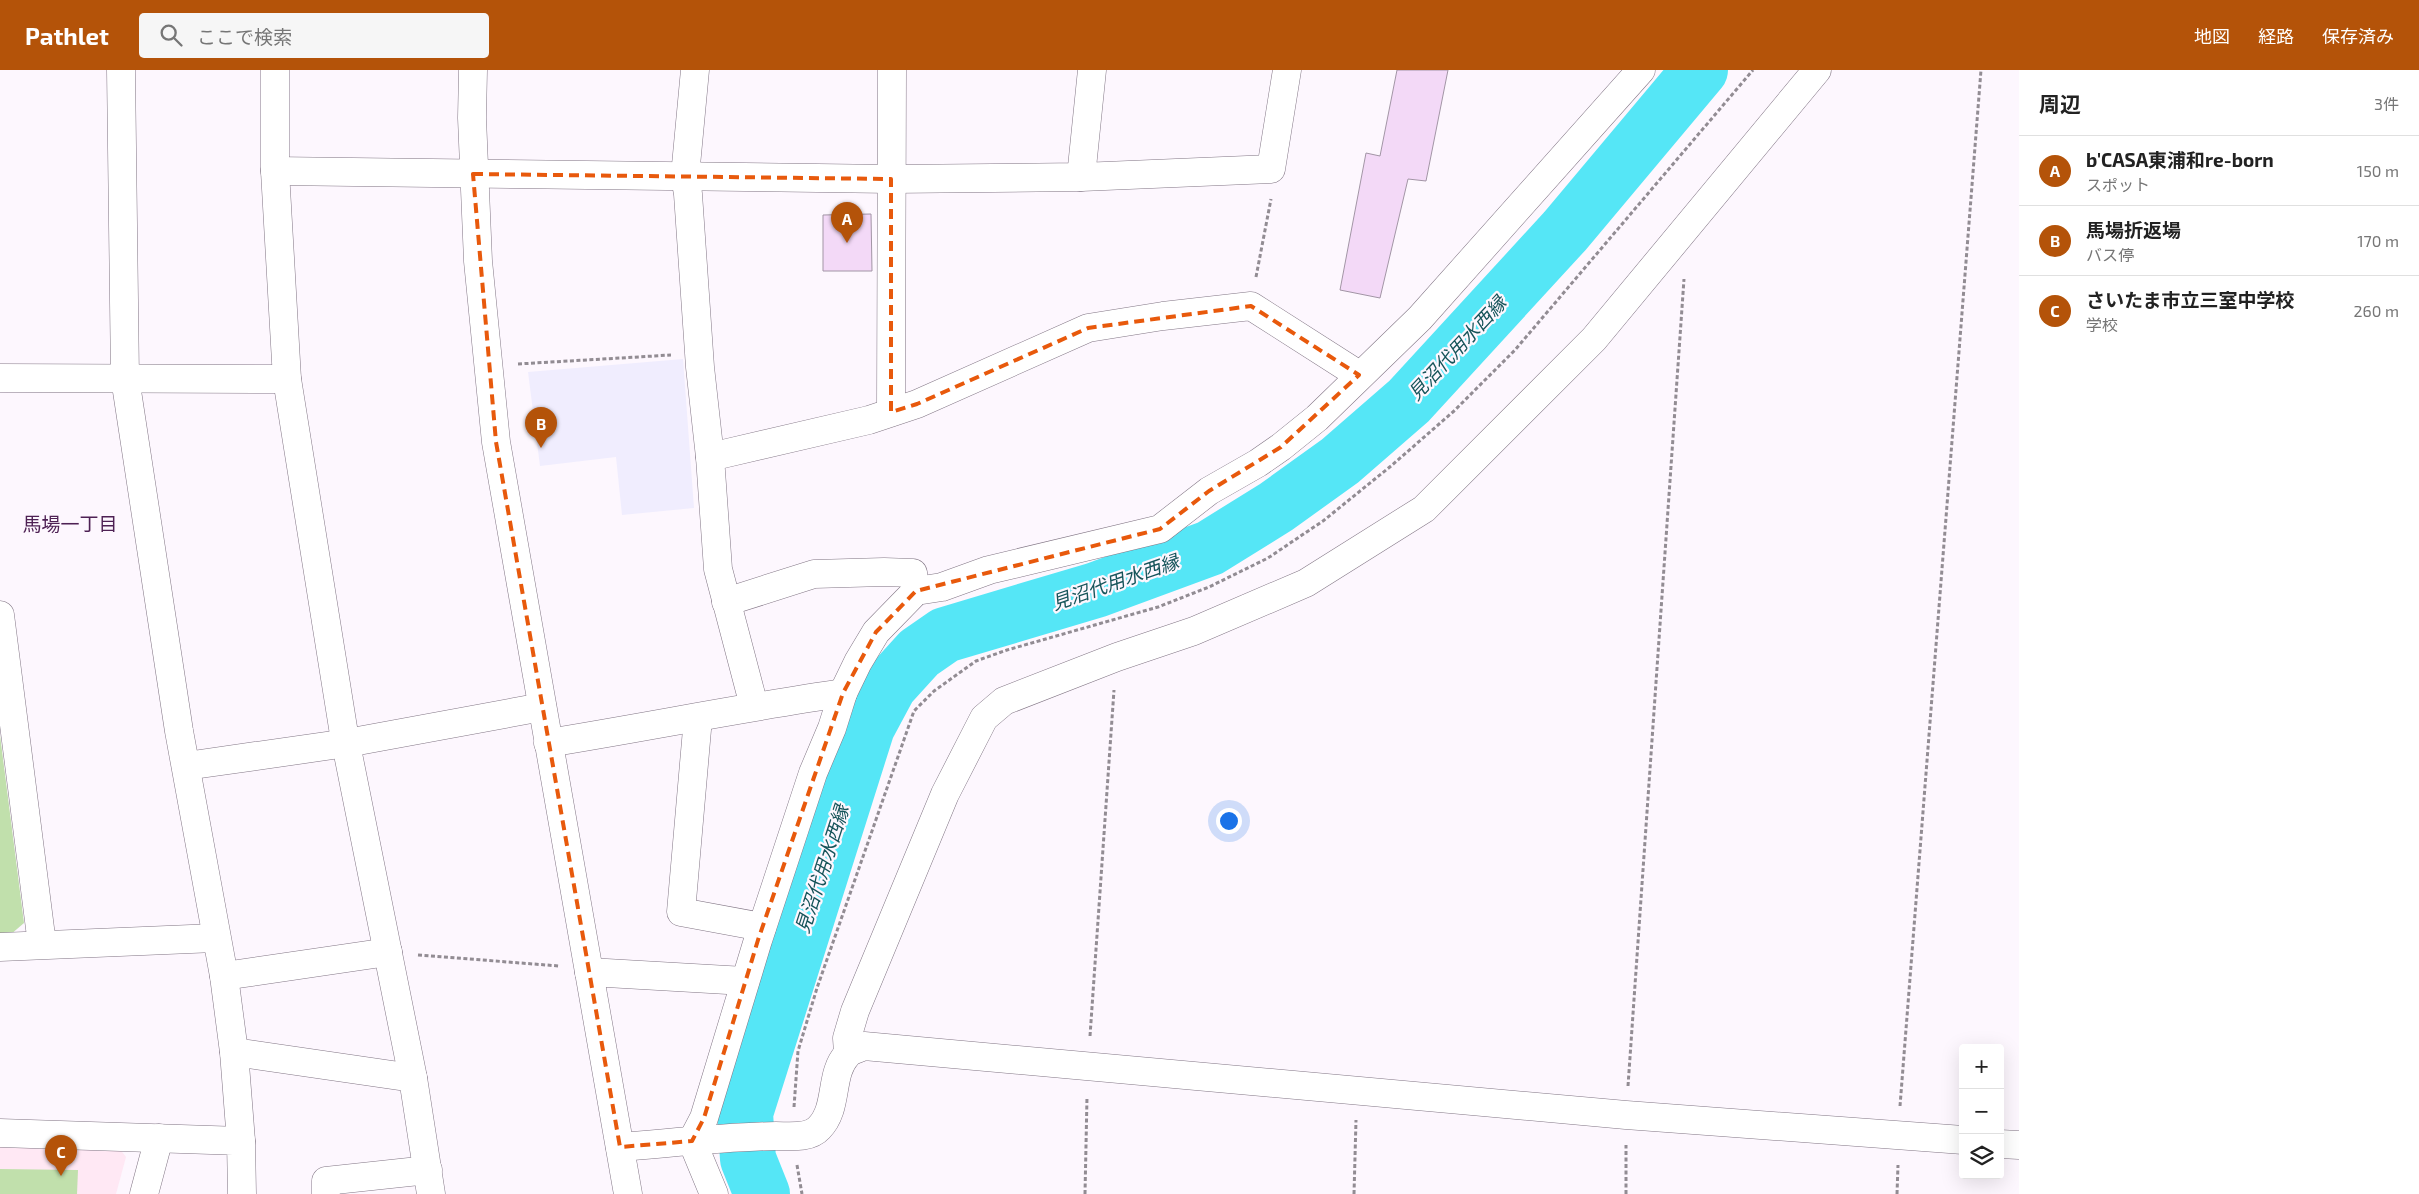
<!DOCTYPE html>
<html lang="ja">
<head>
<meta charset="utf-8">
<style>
	:root { --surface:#fff; --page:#f6f6f6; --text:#222; --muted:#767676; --line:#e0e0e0; --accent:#b45309 }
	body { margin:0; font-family:"Exo 2","Noto Sans JP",sans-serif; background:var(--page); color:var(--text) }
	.controls { position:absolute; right:15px; bottom:15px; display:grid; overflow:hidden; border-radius:5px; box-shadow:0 5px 20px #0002 }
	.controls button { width:45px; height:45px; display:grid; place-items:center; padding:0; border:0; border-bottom:1px solid var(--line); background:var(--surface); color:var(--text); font:25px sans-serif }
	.you { position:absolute; left:1228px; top:750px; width:18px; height:18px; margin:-12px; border:4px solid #fff; border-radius:50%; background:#1a73e8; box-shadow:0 0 0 8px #1a73e833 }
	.badge { display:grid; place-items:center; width:32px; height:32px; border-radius:50%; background:var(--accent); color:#fff; font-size:16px; font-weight:700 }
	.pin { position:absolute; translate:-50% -41px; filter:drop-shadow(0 1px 2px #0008) }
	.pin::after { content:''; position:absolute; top:26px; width:18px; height:15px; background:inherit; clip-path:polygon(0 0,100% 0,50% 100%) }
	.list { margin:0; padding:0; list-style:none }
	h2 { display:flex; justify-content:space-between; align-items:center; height:65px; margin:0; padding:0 20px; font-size:21px }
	h2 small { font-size:16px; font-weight:400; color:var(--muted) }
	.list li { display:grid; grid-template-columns:32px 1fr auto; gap:15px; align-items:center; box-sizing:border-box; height:70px; padding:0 20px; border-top:1px solid var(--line) }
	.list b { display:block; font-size:19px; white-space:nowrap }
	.list p { margin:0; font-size:16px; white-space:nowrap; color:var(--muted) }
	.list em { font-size:16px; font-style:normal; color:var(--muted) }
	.icon { flex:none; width:28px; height:28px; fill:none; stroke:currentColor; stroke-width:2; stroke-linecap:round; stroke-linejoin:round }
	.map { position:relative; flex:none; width:2019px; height:1124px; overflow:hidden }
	header { display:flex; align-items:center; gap:30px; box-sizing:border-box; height:70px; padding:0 25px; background:var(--accent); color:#fff }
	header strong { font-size:24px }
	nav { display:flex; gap:28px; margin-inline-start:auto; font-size:18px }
	.search { width:350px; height:45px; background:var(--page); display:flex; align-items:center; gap:12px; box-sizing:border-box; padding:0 18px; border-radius:5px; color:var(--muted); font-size:19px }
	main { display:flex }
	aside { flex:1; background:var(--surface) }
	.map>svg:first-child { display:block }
	.industrial { fill:#f0edfe }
	.education { fill:#ffe8f4 }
	.green { fill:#c1e0ac }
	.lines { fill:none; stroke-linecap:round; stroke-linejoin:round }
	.river { stroke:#55e6f6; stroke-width:56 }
	.building { fill:#f3d9f7; stroke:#a295a5 }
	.minor-casing { stroke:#827685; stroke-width:29 }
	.path { stroke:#928c93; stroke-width:3; stroke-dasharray:4 2.5; stroke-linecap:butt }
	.minor { stroke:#fff; stroke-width:28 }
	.marked { fill:none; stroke:#e8590c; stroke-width:4; stroke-dasharray:10 6; stroke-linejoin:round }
	.labels { text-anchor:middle; stroke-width:4.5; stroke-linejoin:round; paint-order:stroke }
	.water-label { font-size:19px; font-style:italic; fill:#16545a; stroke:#fdf7fe }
	.neighbourhood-label { font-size:19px; fill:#4e2154; stroke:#fdf7fe }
</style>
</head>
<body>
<header>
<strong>Pathlet</strong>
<div class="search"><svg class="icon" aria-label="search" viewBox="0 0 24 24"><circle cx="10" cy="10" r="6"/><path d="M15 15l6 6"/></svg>ここで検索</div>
<nav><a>地図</a><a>経路</a><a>保存済み</a></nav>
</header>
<main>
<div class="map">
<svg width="2019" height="1124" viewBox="0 0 2019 1124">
	<rect width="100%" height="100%" fill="#fdf7fe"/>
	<polygon class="industrial" points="683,289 694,438 622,445 616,387 540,396 528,302"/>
	<polygon class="education" points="0,1074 119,1078 126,1087 116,1124 0,1124"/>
	<g class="green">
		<polygon points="0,665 24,853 10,865 0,866"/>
		<polygon points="0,1099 78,1100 77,1124 0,1124"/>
	</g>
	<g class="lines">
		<polyline class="river" points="762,1124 748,1089 745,1043 867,657 889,616 919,583 945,565 1096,520 1210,478 1276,437 1340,391 1409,331 1565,161 1700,0"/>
	</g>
	<g class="building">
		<polygon points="1397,0 1448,0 1426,111 1408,109 1380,228 1340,220 1366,83 1380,86"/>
		<polygon points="871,144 872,201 823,201 823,145"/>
	</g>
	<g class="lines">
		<defs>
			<g id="minor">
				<polyline points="121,0 125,308 179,661 224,906 234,982 241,1071"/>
				<polyline points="275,0 275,101 287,309 344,664 413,1008 431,1124"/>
				<polyline points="473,0 472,48 478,191 496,372 628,1124"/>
				<polyline points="695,0 685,106 688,124 700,297 710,387 718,499 754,636"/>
				<polyline points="275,101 891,109 1081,107 1271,99 1287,0"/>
				<polyline points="1081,107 1092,0"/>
				<polyline points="0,308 287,309"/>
				<polyline points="891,342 892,0"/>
				<polyline points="710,387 869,350 917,334 1088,258 1163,246 1251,236 1359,305"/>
				<polyline points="726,532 814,504 884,502 913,503 916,521"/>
				<polyline points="0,545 42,874"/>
				<polyline points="698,648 681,842 762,857"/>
				<path d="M548 673C647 657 745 637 843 623"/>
				<polyline points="186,696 347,673 542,637"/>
				<polyline points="0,877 215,868"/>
				<polyline points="589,902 745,911"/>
				<polyline points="224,906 388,882"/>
				<polyline points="234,982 413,1008"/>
				<polyline points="848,983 847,968 855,941 945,724 984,648 1004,631 1117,587 1194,561 1306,513 1424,439 1594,269 1817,0"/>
				<polyline points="0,1063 241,1071 242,1124"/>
				<polyline points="2000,1074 2019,1075"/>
				<path d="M620 1077C672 1073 723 1067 776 1066 789 1066 809 1069 819 1058 839 1038 829 1004 847 985 851 980 859 979 864 976L1626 1045 1963 1070"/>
				<polyline points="144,1124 159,1068"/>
				<polyline points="326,1124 326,1111 428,1100"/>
				<polyline points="714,1124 692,1071 704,1048 758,870 813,703 832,658 843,623 858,592 876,562 916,521 942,517 989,500 1160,459 1209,421 1258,393 1281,377 1317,348 1420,248 1641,0"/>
			</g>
		</defs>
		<use href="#minor" class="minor-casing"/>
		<g class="path">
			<polyline points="1256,207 1271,129"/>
			<polyline points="518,294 671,285"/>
			<polyline points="418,885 559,896"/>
			<polyline points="1090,966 1114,620"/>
			<polyline points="1628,1016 1684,209"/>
			<polyline points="1900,1036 1981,0"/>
			<polyline points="794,1037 798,981 817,918 914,641 934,621 976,591 1007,580 1158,537 1209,517 1268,488 1323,451 1391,396 1454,341 1515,280 1753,0"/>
			<polyline points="797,1095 802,1124"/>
			<polyline points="1085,1124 1087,1027"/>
			<polyline points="1354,1124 1356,1050"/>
			<polyline points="1626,1124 1626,1075"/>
			<polyline points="1897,1124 1898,1095"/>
		</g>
		<use href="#minor" class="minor"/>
	</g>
	<path class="marked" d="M473 104 891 109V342L917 334 1088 258 1251 236 1359 305 1281 377 1209 421 1160 459 916 521 876 562 843 623 758 870 704 1048 692 1071 620 1077 496 372Z"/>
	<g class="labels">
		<g class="water-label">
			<text transform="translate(1457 278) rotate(-47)" y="7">見沼代用水西縁</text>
			<text transform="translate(1115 512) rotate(-19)" y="7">見沼代用水西縁</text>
			<text transform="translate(822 799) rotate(-72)" y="7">見沼代用水西縁</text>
		</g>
		<g class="neighbourhood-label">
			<text x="70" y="461">馬場一丁目</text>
		</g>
	</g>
</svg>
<div class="controls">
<button>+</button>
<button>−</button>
<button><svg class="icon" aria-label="layers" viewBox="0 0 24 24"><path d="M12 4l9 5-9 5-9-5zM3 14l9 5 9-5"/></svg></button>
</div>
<div class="you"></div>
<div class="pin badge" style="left:847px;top:173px">A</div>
<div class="pin badge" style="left:541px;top:378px">B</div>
<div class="pin badge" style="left:61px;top:1106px">C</div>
</div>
<aside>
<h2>周辺<small>3件</small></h2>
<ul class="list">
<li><span class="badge">A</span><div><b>b'CASA東浦和re-born</b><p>スポット</p></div><em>150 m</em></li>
<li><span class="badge">B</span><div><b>馬場折返場</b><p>バス停</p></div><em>170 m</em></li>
<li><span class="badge">C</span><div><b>さいたま市立三室中学校</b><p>学校</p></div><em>260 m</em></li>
</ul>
</aside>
</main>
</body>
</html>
